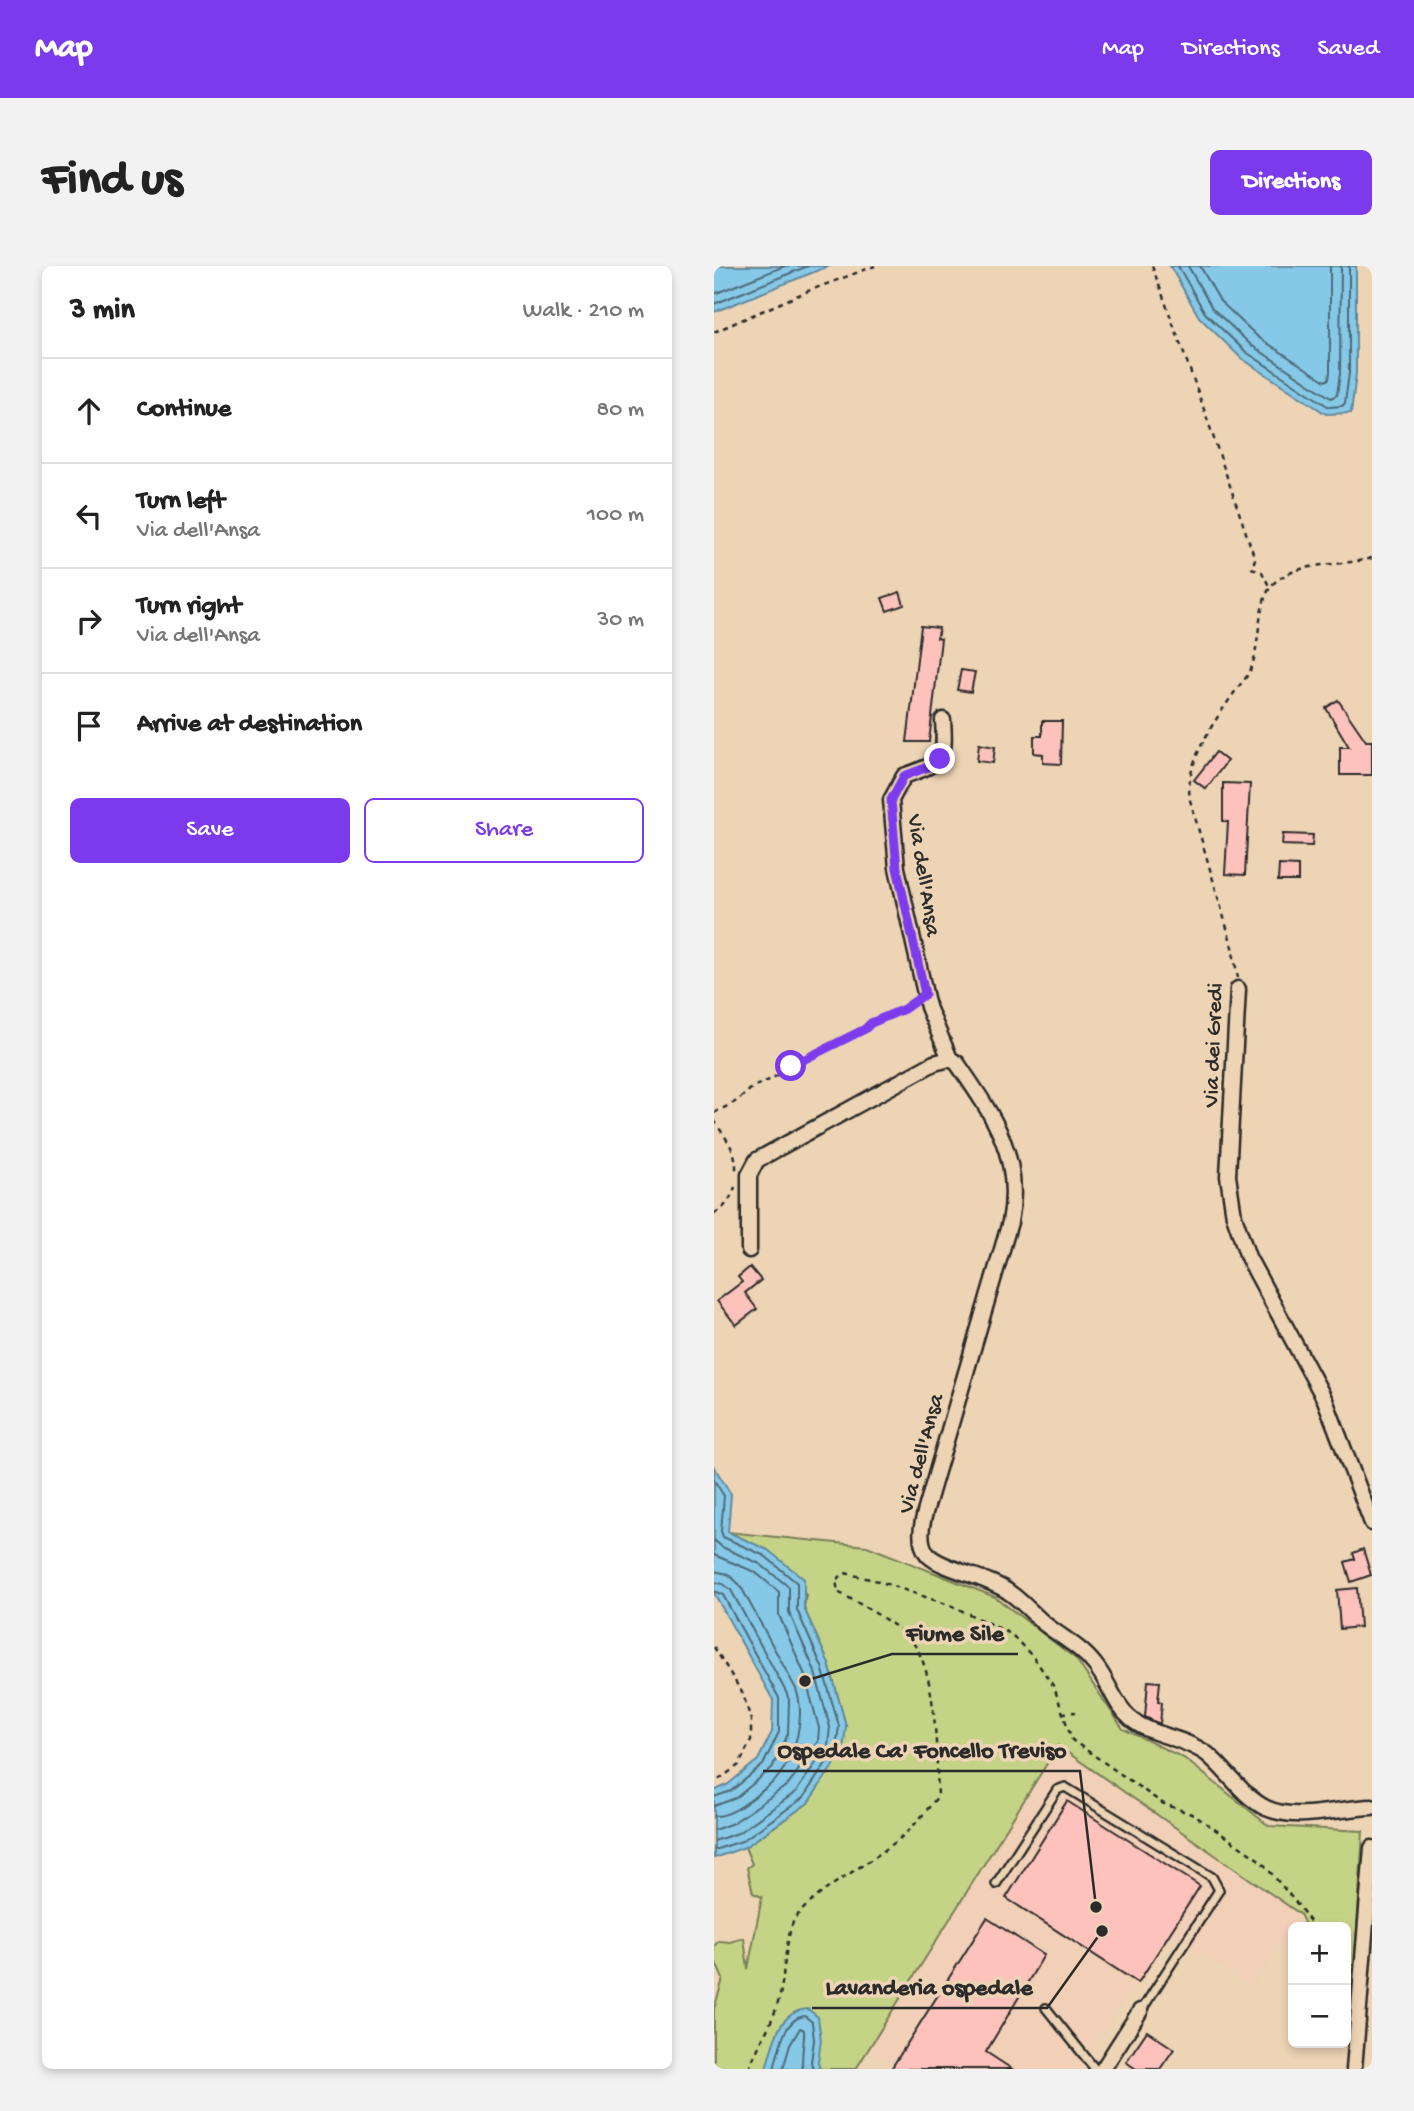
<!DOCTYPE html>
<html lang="en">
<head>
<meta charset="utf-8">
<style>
	:root { --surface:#fff; --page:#f2f2f2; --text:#222; --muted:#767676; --line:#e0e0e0; --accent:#7c3aed }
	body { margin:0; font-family:"Gochi Hand",sans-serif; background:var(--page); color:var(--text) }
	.controls { position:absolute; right:21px; bottom:21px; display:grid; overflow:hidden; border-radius:10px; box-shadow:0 4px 10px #0003 }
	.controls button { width:63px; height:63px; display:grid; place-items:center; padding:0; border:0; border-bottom:2px solid var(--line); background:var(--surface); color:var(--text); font:35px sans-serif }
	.stop { position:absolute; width:21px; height:21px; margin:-16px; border:5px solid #7c3aed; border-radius:50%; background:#fff }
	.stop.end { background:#7c3aed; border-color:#fff; box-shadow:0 2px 7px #0008 }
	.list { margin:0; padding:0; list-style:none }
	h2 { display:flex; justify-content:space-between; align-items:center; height:91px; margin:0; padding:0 28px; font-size:30px }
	h2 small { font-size:23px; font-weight:400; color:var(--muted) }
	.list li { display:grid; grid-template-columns:46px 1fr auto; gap:21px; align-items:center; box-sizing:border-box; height:105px; padding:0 28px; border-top:2px solid var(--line) }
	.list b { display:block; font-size:26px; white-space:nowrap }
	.list p { margin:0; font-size:23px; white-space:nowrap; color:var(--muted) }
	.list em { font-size:23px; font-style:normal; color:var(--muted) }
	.actions { display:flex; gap:14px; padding:21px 28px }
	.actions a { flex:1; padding:16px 0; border:2px solid var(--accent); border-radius:10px; text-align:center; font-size:24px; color:var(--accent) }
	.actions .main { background:var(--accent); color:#fff }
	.icon { flex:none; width:38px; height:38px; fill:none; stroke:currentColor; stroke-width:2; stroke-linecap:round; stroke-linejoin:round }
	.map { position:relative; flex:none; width:658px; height:1803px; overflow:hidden; border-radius:10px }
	header { display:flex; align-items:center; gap:42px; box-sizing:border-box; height:98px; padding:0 35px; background:var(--accent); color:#fff }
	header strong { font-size:33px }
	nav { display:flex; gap:38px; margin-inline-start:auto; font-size:24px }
	.intro { display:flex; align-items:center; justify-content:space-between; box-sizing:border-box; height:168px; padding:0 42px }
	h1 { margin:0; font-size:49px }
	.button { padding:18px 32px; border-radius:10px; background:var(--accent); color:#fff; font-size:24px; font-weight:700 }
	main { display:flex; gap:42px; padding:0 42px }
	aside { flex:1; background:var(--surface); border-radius:10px; box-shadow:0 4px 10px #0003 }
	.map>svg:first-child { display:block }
	.built { fill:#f2cfb7 }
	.green { fill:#c5d386; stroke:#787f58; stroke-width:2 }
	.water { fill:#86c8e7; stroke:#62899c; stroke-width:2 }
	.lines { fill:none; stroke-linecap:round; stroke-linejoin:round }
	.shore { stroke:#4f6a76; stroke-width:2 }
	.building { fill:#fec2bc; stroke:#2b2b2b; stroke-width:2 }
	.service-casing { stroke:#2b2b2b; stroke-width:12 }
	.minor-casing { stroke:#2b2b2b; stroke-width:19 }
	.path { stroke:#2b2b2b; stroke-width:2.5; stroke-dasharray:5 5; stroke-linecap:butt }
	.service { stroke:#edd4b5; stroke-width:7 }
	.minor { stroke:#edd4b5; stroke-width:14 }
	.route { stroke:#7c3aed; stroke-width:9 }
	.labels { text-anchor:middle; stroke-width:7; stroke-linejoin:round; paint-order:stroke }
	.street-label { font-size:23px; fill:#2b2b2b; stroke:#edd4b5 }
	.leader { fill:none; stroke:#2b2b2b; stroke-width:2.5 }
	.callout-dot { fill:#2b2b2b; stroke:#edd4b5; stroke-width:2.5 }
	.callout-label { font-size:24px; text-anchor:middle; font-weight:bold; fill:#2b2b2b; stroke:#edd4b5; stroke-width:7; stroke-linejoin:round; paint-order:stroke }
</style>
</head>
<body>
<header>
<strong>Map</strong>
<nav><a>Map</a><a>Directions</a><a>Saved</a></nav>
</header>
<div class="intro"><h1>Find us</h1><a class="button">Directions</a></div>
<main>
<aside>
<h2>3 min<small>Walk · 210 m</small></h2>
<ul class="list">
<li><svg class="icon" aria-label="ahead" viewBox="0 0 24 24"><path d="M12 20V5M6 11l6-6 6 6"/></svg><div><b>Continue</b></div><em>80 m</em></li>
<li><svg class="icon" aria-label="left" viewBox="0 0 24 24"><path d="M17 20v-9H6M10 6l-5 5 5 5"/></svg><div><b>Turn left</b><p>Via dell'Ansa</p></div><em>100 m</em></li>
<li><svg class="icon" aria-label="right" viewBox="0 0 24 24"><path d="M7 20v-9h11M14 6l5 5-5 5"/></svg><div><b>Turn right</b><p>Via dell'Ansa</p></div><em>30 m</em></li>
<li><svg class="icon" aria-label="arrive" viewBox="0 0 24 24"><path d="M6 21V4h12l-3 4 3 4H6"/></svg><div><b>Arrive at destination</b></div></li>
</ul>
<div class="actions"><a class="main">Save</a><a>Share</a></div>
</aside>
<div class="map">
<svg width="658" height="1803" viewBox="0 0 658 1803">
	<rect width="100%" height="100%" fill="#edd4b5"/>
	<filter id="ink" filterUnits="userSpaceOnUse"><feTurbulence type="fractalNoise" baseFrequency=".0143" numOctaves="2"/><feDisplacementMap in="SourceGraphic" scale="14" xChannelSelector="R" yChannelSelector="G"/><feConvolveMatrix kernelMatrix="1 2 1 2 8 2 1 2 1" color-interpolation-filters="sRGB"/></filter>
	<g filter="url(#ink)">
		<polygon class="built" points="344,1480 586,1648 538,1721 455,1668 364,1803 184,1803 154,1784"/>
		<polygon class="green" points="13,1266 153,1280 281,1331 362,1393 409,1463 470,1492 555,1560 649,1565 639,1728 632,1715 632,1661 592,1661 586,1648 344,1480 142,1803 0,1803 0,1743 9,1713 0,1692 0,1680 5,1675 16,1676 30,1672 34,1703 48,1631 39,1627 33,1602 38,1598 31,1581 94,1537 132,1460 115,1398 90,1342 92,1329 54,1284"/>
		<g class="water">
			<polygon points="0,0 115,0 0,46"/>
			<polygon points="456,0 642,0 642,108 637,147 612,148 527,92 485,51"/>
			<polygon points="0,1201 17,1228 14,1266 54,1284 90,1313 90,1342 115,1398 132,1460 129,1485 94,1537 31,1581 0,1592 0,1525 13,1519 44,1494 58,1466 59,1434 0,1327"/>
			<path d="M94 1743 104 1751 107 1774 104 1796 106 1803H52C59 1778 64 1745 94 1743Z"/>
		</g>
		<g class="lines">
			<g class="shore">
				<polyline points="464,0 491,47 532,86 615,141 628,140 631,137 635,107 635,0"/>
				<polyline points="474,0 498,42 537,79 617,132 623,129 626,107 627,0"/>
				<polyline points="486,0 506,35 544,71 611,115 615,113 616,106 616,0"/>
				<polyline points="0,28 71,0"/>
				<polyline points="0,38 94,0"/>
				<polyline points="0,1214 10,1230 7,1265 9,1271 51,1290 83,1317 83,1344 108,1401 125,1460 122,1482 89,1532 28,1575 0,1584"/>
				<polyline points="0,1274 8,1281 46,1298 75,1321 75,1346 100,1403 116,1461 114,1479 82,1526 24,1567 0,1575"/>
				<polyline points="0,1289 41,1306 65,1326 65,1349 90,1407 105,1462 104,1475 75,1518 19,1557 0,1564"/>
				<path d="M0 1305 14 1308 26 1319 82 1423C92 1450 82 1488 64 1511 58 1519 47 1525 39 1532 27 1541 15 1550 0 1550"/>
				<polyline points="0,1316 9,1318 17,1324 72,1426 75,1434 74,1468 58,1502 22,1532 0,1540"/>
				<polyline points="0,1325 9,1329 65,1432 65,1466 49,1499 17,1525 0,1531"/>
				<path d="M60 1803C65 1786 69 1752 91 1750L98 1756 100 1774 97 1796 99 1803"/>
				<path d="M69 1803 76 1779 86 1762 90 1764C91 1777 86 1790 89 1803"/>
			</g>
		</g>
		<g class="building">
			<polygon points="186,326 190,339 173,345 168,332"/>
			<polygon points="207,360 225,362 223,372 227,373 215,476 193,476"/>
			<polygon points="247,404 261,406 257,426 243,424"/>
			<polygon points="624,434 652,475 658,475 658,509 626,509 626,481 635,481 612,442"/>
			<polygon points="328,455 348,455 347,498 329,497 329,488 320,487 320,470 328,470"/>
			<polygon points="265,478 281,481 279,497 263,495"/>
			<polygon points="502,486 513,495 492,523 480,514"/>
			<polygon points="509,517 536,518 531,609 511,608 514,556 509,555"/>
			<polygon points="569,568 599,569 598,580 568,579"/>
			<polygon points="565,599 584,600 584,615 564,615"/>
			<polygon points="36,1001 47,1014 31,1027 43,1043 22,1059 3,1035 28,1016 24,1011"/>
			<polygon points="649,1283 657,1309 637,1316 631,1296 641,1293 639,1287"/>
			<polygon points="643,1322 646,1361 626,1363 623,1324"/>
			<polygon points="434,1415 446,1416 444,1435 448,1436 446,1458 431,1451"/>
			<polygon points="353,1535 486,1620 424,1717 292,1632"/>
			<polygon points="273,1652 330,1689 272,1786 298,1803 177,1803"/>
			<polygon points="433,1765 460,1783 446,1803 422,1803 412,1796"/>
		</g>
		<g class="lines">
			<defs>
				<g id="service">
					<polyline points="282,1618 343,1524 351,1521 498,1611 505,1624 427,1745"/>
					<polyline points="332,1742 381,1803"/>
				</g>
				<g id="minor">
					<path d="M229 454C232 496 228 496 190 510L177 534 183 602 214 741 236 793 243 797C278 848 309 890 296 956L212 1243C208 1257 203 1276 214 1289 229 1304 276 1311 296 1327 309 1336 320 1349 332 1359 349 1372 368 1382 381 1399 395 1416 400 1438 416 1452 436 1470 468 1470 493 1488 513 1504 529 1531 552 1542 583 1556 625 1542 658 1541"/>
					<polyline points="524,723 514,910 520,950 534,991 611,1134 658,1257"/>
					<polyline points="35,984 35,909 43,894 220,797 236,793"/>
					<polyline points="389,1803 426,1745"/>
					<polyline points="640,1803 658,1582"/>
				</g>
			</defs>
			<use href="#service" class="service-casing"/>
			<use href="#minor" class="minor-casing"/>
			<g class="path">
				<polyline points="438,0 484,126 541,293 538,302 548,306 556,322"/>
				<polyline points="0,66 94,25 161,0"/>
				<path d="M524 712 517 676 476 534C470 497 500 456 520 427 525 419 532 413 536 405 547 381 542 334 560 317 586 294 626 301 658 292"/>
				<polyline points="0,847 23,835 39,821 55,814 117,779 151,763 157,757 190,743 201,736"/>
				<path d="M0 854C10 871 23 883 22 904"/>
				<path d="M0 947C11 943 17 932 21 921"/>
				<polyline points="0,1381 29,1428 37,1454 37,1474 25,1499 0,1517"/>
				<polyline points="348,1447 362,1446"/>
				<path d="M35 1803C45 1776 62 1753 67 1724 70 1707 73 1662 82 1651 109 1619 153 1600 185 1573 200 1561 212 1545 224 1530 222 1489 224 1404 196 1373 180 1356 144 1337 124 1326L122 1314 131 1307 164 1315 238 1340 297 1368 320 1392 340 1421 358 1474 448 1537 480 1549 547 1595 584 1639 600 1661"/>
			</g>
			<use href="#service" class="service"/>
			<use href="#minor" class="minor"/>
		</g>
	</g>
	<g class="lines" filter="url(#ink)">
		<polyline class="route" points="77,800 151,763 157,757 190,743 211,728 183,602 177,534 190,510 214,501 226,493"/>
	</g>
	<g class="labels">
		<g class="street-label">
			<text transform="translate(212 609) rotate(81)" y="8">Via dell'Ansa</text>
			<text transform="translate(497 779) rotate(-88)" y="8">Via dei Gredi</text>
			<text transform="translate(205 1187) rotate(-75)" y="8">Via dell'Ansa</text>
		</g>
	</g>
	<path class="leader" d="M91 1415L178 1388H304M382 1641L366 1505H49M388 1665L333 1742H98"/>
	<g class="callout-dot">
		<circle cx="91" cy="1415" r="7"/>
		<circle cx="382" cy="1641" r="7"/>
		<circle cx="388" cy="1665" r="7"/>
	</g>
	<g class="callout-label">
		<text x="241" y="1374">Fiume Sile</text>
		<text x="208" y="1491">Ospedale Ca' Foncello Treviso</text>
		<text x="215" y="1728">Lavanderia ospedale</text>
	</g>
</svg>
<div class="controls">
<button>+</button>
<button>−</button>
</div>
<div class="stop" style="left:77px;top:800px"></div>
<div class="stop end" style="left:226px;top:493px"></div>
</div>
</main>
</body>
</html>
